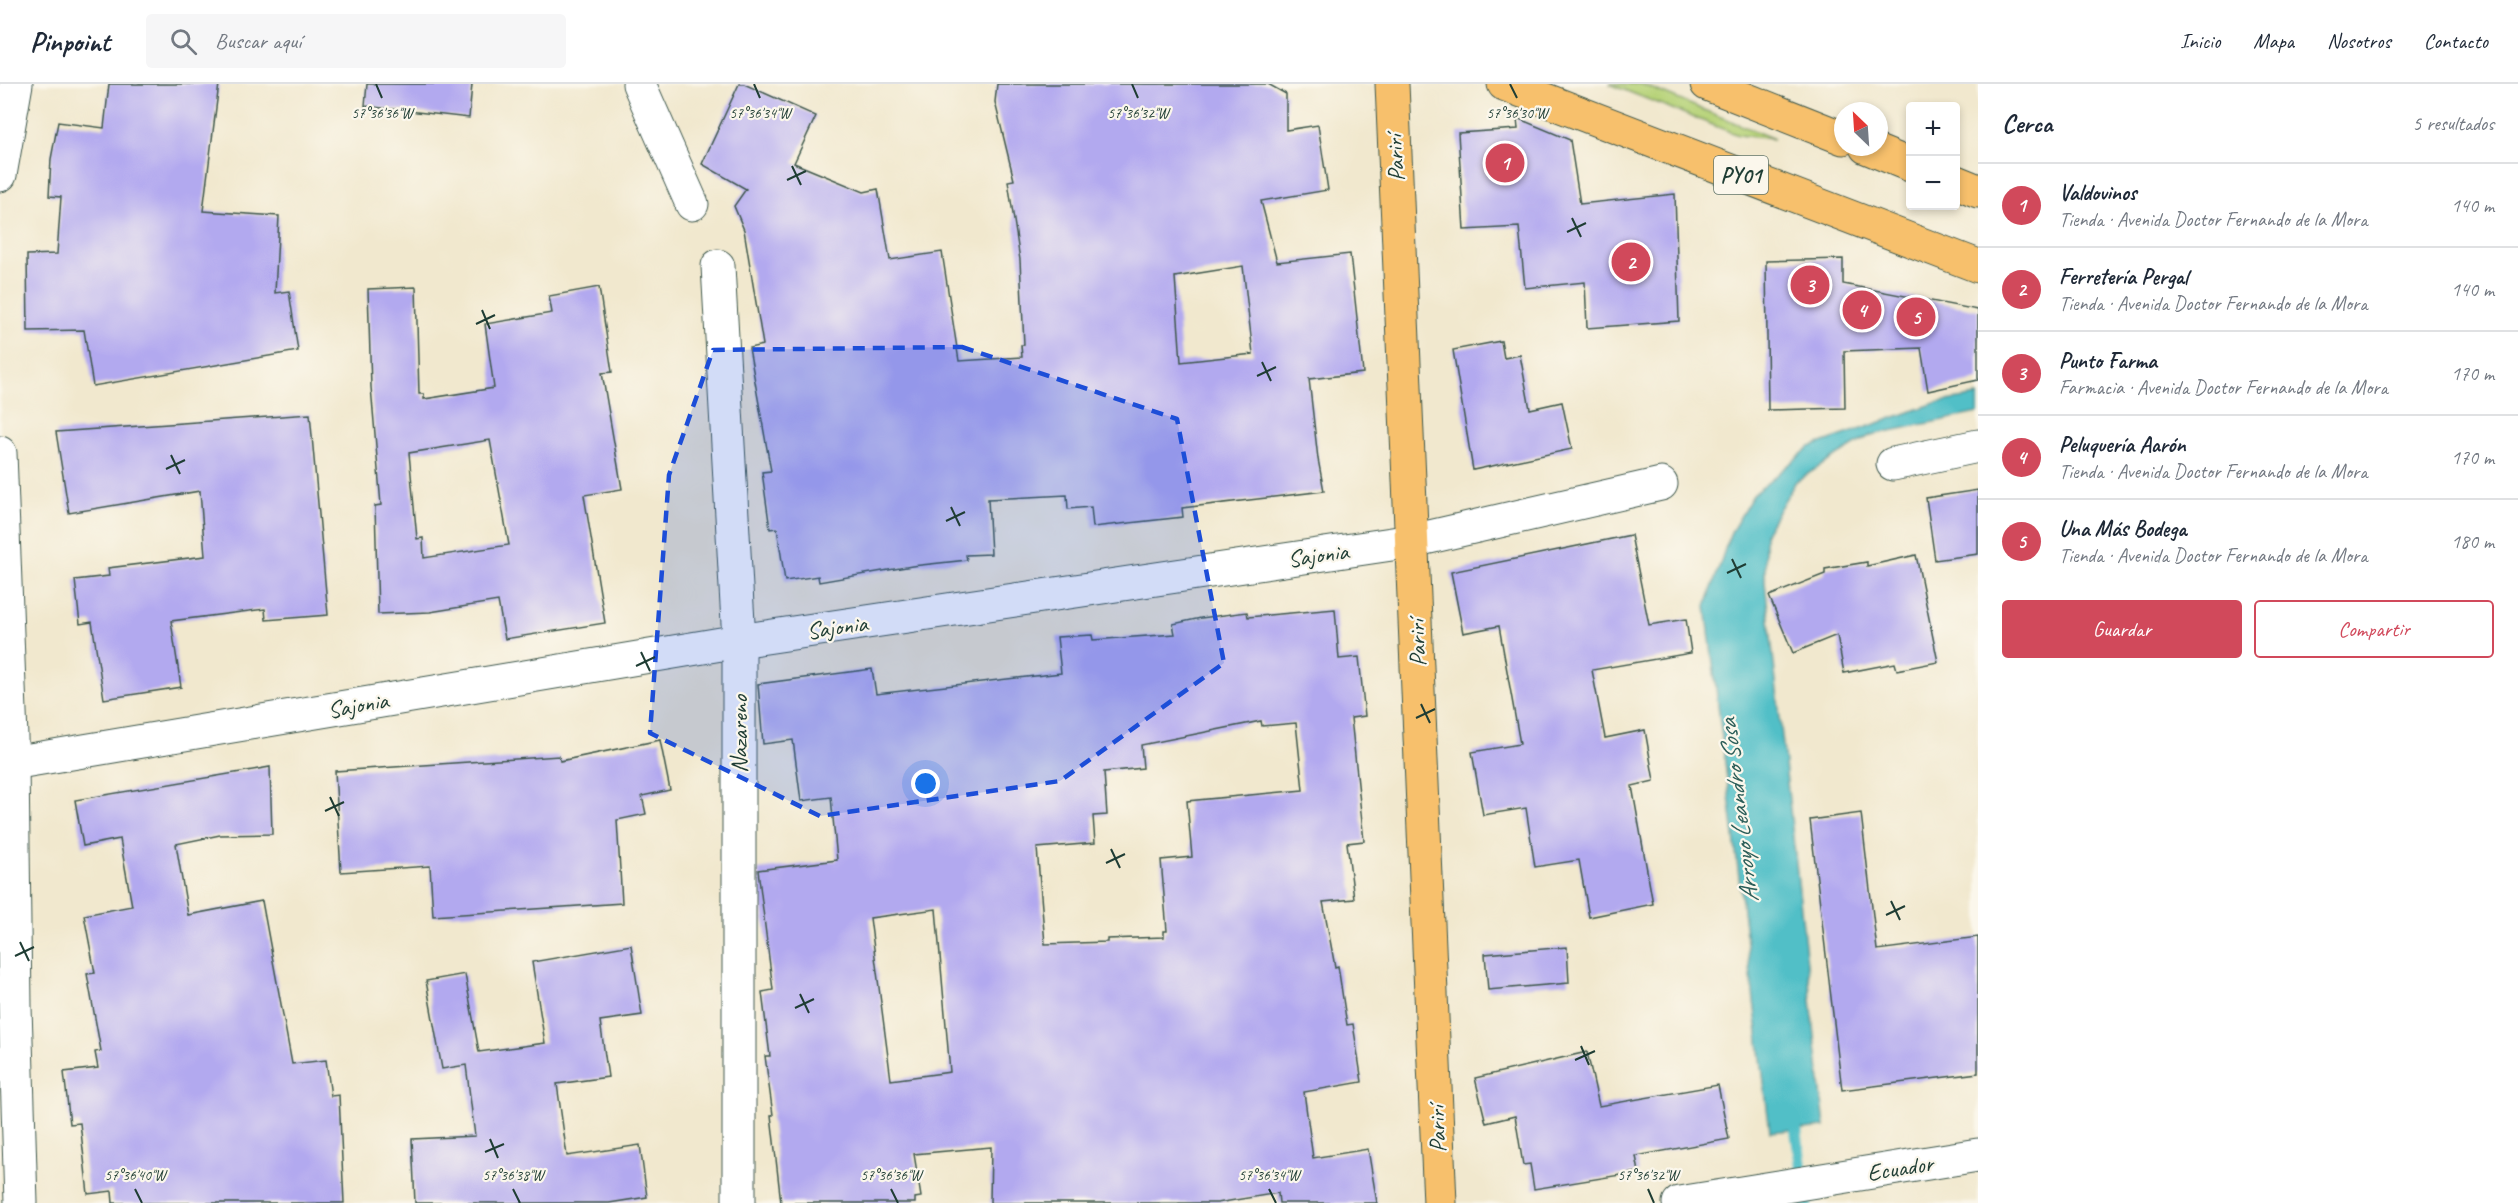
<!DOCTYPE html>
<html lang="es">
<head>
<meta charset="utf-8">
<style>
	:root { --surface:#fff; --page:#f6f6f7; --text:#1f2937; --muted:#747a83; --line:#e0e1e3; --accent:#d1495b }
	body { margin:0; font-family:Caveat,sans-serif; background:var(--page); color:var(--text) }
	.controls { position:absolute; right:18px; top:18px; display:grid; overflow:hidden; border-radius:6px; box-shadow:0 3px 9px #0003 }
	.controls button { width:54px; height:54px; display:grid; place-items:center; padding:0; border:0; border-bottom:2px solid var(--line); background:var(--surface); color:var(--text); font:30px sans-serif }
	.compass { position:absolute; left:1834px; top:18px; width:54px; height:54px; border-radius:50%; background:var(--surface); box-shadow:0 3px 9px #0003; rotate:335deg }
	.you { position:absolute; left:926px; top:700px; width:21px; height:21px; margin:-15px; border:4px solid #fff; border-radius:50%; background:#1a73e8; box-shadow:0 0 0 9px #1a73e833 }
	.badge { display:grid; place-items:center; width:39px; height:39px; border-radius:50%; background:var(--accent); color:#fff; font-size:20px; font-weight:700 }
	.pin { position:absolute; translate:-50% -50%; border:3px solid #fff; box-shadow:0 2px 6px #0006 }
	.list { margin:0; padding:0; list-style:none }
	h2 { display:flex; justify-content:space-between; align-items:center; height:78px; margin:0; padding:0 24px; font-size:26px }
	h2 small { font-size:20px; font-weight:400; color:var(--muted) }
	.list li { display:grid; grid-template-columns:39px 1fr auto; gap:18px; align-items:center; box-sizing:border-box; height:84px; padding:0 24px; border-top:2px solid var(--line) }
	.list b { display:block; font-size:22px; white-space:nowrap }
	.list p { margin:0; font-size:20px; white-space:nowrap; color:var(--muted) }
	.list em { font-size:20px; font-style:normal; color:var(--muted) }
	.actions { display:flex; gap:12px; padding:18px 24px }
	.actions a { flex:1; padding:14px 0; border:2px solid var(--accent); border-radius:6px; text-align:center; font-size:21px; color:var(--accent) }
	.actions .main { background:var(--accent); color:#fff }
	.icon { flex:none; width:33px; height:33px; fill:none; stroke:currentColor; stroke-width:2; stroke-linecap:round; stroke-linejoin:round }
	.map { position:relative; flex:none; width:1978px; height:1119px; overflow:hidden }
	header { display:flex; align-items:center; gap:36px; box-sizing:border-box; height:84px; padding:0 30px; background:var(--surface); border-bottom:2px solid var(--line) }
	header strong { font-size:28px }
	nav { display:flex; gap:33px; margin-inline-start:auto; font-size:21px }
	.search { width:420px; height:54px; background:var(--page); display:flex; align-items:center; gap:15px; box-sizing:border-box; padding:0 21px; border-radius:6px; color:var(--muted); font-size:22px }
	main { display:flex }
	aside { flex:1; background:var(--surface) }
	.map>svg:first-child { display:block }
	.green { fill:#b7d379; stroke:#6b8856; stroke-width:1.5 }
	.water { fill:#51bfc7; stroke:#387e7e; stroke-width:1.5 }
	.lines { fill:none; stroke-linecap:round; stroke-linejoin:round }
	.stream { stroke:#51bfc7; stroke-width:12 }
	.building { fill:#b2a9ef; fill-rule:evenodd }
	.minor-casing { stroke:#3e574b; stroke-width:35 }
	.major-casing { stroke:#3e574b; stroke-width:35 }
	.highway-casing { stroke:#3e574b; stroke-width:35 }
	.minor { stroke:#fff; stroke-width:33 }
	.major { stroke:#f7c06c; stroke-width:33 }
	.highway { stroke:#f7c06c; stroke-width:33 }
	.marked { fill:#1d4ed8; fill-opacity:0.2; stroke:#1d4ed8; stroke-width:4.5; stroke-dasharray:12 8; stroke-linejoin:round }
	.ticks { fill:none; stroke:#1f3d34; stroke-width:2 }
	.labels { text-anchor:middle; stroke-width:4.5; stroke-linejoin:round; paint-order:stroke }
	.shield { fill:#fbf7ec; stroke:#61756b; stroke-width:1.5 }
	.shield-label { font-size:22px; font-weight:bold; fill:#1f3d34 }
	.street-label { font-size:24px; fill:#1f3d34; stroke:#fbf7ec }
	.water-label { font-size:26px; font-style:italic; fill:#2c5e59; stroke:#fbf7ec }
	.ticks-label { font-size:15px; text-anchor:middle; fill:#1f3d34; stroke:#fbf7ec; stroke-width:4.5; stroke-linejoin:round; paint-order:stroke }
</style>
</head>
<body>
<header>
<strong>Pinpoint</strong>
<div class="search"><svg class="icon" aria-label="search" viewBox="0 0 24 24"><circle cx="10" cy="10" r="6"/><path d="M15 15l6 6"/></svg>Buscar aquí</div>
<nav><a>Inicio</a><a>Mapa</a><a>Nosotros</a><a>Contacto</a></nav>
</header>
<main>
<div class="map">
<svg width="1978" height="1119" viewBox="0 0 1978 1119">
	<rect width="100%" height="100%" fill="#fbf7ec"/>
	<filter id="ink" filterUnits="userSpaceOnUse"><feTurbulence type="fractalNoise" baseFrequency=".0167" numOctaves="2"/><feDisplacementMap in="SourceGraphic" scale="12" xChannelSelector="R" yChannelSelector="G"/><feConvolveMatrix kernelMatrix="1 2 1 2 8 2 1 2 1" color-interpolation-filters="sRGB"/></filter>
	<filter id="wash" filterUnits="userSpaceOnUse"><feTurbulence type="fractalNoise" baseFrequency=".008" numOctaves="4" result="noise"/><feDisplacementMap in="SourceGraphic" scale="24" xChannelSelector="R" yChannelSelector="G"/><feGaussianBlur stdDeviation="1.35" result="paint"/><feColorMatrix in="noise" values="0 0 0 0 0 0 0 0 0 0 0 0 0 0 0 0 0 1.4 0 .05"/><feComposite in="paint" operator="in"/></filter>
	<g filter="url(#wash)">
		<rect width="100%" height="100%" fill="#f1e8ce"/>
		<polygon class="green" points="1609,0 1641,0 1774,55 1738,51"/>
		<polygon class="water" points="1978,312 1978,329 1871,351 1796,397 1765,449 1765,498 1825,1043 1770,1048 1706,522 1730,450 1753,411 1810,363 1935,319"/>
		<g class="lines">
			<polyline class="stream" points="1794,1031 1806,1119"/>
		</g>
		<g id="blocks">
			<g class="building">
				<polygon points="109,0 219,0 203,127 279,132 275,209 289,207 298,267 93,302 84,246 28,247 27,171 57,170 61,113 49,112 51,75 58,38 104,44"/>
				<polygon points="367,0 472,0 469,34 365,22"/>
				<path d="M739 0H744L816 32 794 79 864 108 878 105 890 176 942 168 959 277 1022 273 1021 261H1024L1020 176 1008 97 1014 96 995 18 997 0H1268L1286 10V46L1318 41 1328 106 1261 117 1277 178 1350 170 1363 289 1309 295 1318 375 1324 407 1182 424 1183 433 1093 443 1091 423 1068 425 1067 411 988 415 991 470 966 471 967 476 912 482 819 498 818 492 785 497 777 444 770 445 762 388 771 387 749 264 763 261 744 146 734 122 746 105 702 80ZM1243 182 1253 270 1181 278 1175 193Z"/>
				<polygon points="1517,34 1570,56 1580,120 1675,110 1679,237 1587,244 1585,198 1525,204 1519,143 1464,146 1458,49 1518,45"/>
				<polygon points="1843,175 1843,200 1978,226 1978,296 1928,307 1921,264 1844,267 1845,324 1768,326 1766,177"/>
				<path d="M416 203 419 310H424V315L494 304 485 240 552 229 549 212 599 203 612 288 602 289 622 405 584 411 605 539 505 555 498 517 430 528 378 530 375 422 381 421 371 303 368 205ZM490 356 509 461 424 474 423 454 417 455 409 369Z"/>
				<polygon points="1501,257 1504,274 1520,271 1530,325 1562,318 1572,365 1473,386 1453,266"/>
				<polygon points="310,330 328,531 266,536 265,525 171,537 181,603 104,615 92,538 80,540 75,496 109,492 108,484 205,472 200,407 69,429 56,348"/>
				<polygon points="1978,406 1978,470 1935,476 1926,414"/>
				<polygon points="1631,451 1649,541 1686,535 1691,569 1592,586 1605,654 1645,646 1654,697 1632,702 1653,820 1589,833 1579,776 1535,783 1526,724 1483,731 1472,668 1520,660 1499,542 1463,549 1451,488"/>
				<polygon points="1916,471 1938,578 1897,586 1895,579 1844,589 1837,551 1793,569 1769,512 1825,490 1825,485 1867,478 1867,482"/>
				<path d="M1335 525 1339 575 1359 573 1365 632 1351 634 1364 757 1347 759 1354 815 1323 818 1335 883 1338 882 1347 941 1353 940 1362 998 1304 1008 1313 1074 1368 1065 1377 1119H1279L1278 1109 1217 1119H990L991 1063 914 1070 921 1113 915 1114V1119H781L771 1031H773L765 972H770L762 908 773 906 758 786 837 776 831 713 801 717 793 656 763 660 758 600 872 585 876 610 1061 589 1057 553 1092 551 1093 556 1175 550 1173 540 1201 534 1247 528 1248 533ZM1261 637 1262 642 1296 639 1303 706 1187 717 1192 773 1161 776 1167 847H1164V853L1107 855V858L1045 860 1037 764 1095 759 1093 732 1107 731 1104 688 1143 684 1141 661ZM936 825 950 988 891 996 870 834Z"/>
				<polygon points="660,656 670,706 642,712 646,730 617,736 622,819 433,832 430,782 341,788 335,687 559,672 560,677"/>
				<polygon points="270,683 272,750 220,751 176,760 188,831 262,817 292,980 326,976 331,1012 339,1011 344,1119 113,1119 112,1107 88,1110 80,1039 70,1040 64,988 98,984 95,968 101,967 87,890 95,889 84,831 132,822 120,755 83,762 75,716"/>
				<polygon points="1861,729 1877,866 1978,853 1978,989 1842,1006 1810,736"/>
				<polygon points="631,861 642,931 600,937 608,993 557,1000 567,1072 640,1061 647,1113 609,1119 415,1119 412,1055 475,1052 466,981 442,985 426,897 465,890 479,968 545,959 532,878"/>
				<polygon points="1567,863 1569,899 1488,906 1485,870"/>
				<polygon points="1587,968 1599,1022 1718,1001 1729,1055 1636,1072 1639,1088 1534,1105 1530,1080 1523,1081 1515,1032 1486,1039 1475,994"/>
			</g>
		</g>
	</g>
	<g filter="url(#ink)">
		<use href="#blocks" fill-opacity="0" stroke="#3e574b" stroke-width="1.5"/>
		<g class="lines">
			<defs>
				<g id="minor">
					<polyline points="639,0 692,120"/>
					<polyline points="0,91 16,0"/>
					<polyline points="718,182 739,557 739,1119"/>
					<polyline points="0,369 12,679 15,923 21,1119"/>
					<polyline points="1893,380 1978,362"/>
					<polyline points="12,679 739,557 1412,457 1661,400"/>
					<polyline points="1679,1119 1978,1071"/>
				</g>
				<polyline id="major" points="1392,0 1440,1119"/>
				<g id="highway">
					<polyline points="1504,0 1978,182"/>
					<polyline points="1707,0 1843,54"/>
					<polyline points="1866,63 1910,81"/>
					<polyline points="1956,98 1978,107"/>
				</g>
			</defs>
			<use href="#minor" class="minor-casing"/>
			<use href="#major" class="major-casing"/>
			<use href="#highway" class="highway-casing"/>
			<use href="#minor" class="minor"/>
			<use href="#major" class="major"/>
			<use href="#highway" class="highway"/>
		</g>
	</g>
	<path class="marked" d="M962 263 1177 335 1224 579 1060 697 820 732 650 649 669 391 713 266Z"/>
	<path class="ticks" d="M376 0 382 14M754 0 760 14M1132 0 1138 14M1510 0 1517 14M792 82 801 101M787 96 806 87M1572 134 1581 153M1567 148 1586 139M482 226 490 245M476 240 495 231M1262 278 1271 297M1257 292 1276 283M171 371 180 390M166 385 185 376M951 423 960 442M946 437 965 428M1732 475 1741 494M1727 489 1746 480M641 568 650 587M636 582 655 573M1421 620 1430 639M1416 634 1435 625M330 713 339 732M325 727 344 718M1111 765 1120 784M1106 779 1125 770M1891 817 1900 836M1886 831 1905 822M20 858 29 877M15 872 34 863M800 910 809 929M795 924 814 915M1581 962 1589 981M1575 976 1595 967M490 1055 498 1074M485 1068 504 1060M135 1105 142 1119M513 1105 520 1119M891 1105 898 1119M1269 1105 1276 1119M1648 1105 1654 1119"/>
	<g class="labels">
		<rect class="shield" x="1714" y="72" width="54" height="38" rx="4.5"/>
		<g class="shield-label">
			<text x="1741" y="99">PY01</text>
		</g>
		<g class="street-label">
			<text transform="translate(1395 74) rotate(-93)" y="8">Parirí</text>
			<text transform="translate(1318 471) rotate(-8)" y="8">Sajonia</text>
			<text transform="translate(837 543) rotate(-8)" y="8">Sajonia</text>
			<text transform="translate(1417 559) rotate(-92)" y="8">Parirí</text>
			<text transform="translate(358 621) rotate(-10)" y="8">Sajonia</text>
			<text transform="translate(739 650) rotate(-90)" y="8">Nazareno</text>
			<text transform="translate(1437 1045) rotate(-92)" y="8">Parirí</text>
			<text transform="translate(1900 1084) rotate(-9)" y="8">Ecuador</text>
		</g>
		<g class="water-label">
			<text transform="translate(1738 727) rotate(-97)" y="9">Arroyo Leandro Sosa</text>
		</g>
	</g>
	<g class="ticks-label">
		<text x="382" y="34">57°36'36"W</text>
		<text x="760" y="34">57°36'34"W</text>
		<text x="1138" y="34">57°36'32"W</text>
		<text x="1517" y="34">57°36'30"W</text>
		<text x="135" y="1096">57°36'40"W</text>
		<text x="513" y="1096">57°36'38"W</text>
		<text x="1269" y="1096">57°36'34"W</text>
		<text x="891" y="1096">57°36'36"W</text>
		<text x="1648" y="1096">57°36'32"W</text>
	</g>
</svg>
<div class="controls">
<button>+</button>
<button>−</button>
</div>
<svg class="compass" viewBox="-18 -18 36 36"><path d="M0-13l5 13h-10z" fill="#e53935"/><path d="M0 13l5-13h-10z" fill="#747a83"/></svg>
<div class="you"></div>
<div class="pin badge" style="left:1505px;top:79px">1</div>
<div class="pin badge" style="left:1631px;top:178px">2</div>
<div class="pin badge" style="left:1810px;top:201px">3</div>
<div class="pin badge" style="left:1862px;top:226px">4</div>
<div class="pin badge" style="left:1916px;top:233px">5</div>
</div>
<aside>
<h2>Cerca<small>5 resultados</small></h2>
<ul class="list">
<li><span class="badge">1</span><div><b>Valdovinos</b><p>Tienda · Avenida Doctor Fernando de la Mora</p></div><em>140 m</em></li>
<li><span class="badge">2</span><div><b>Ferretería Pergal</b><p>Tienda · Avenida Doctor Fernando de la Mora</p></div><em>140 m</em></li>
<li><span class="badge">3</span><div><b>Punto Farma</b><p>Farmacia · Avenida Doctor Fernando de la Mora</p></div><em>170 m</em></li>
<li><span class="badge">4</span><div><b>Peluquería Aarón</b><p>Tienda · Avenida Doctor Fernando de la Mora</p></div><em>170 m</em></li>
<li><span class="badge">5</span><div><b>Una Más Bodega</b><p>Tienda · Avenida Doctor Fernando de la Mora</p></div><em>180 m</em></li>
</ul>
<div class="actions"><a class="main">Guardar</a><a>Compartir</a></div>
</aside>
</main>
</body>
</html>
